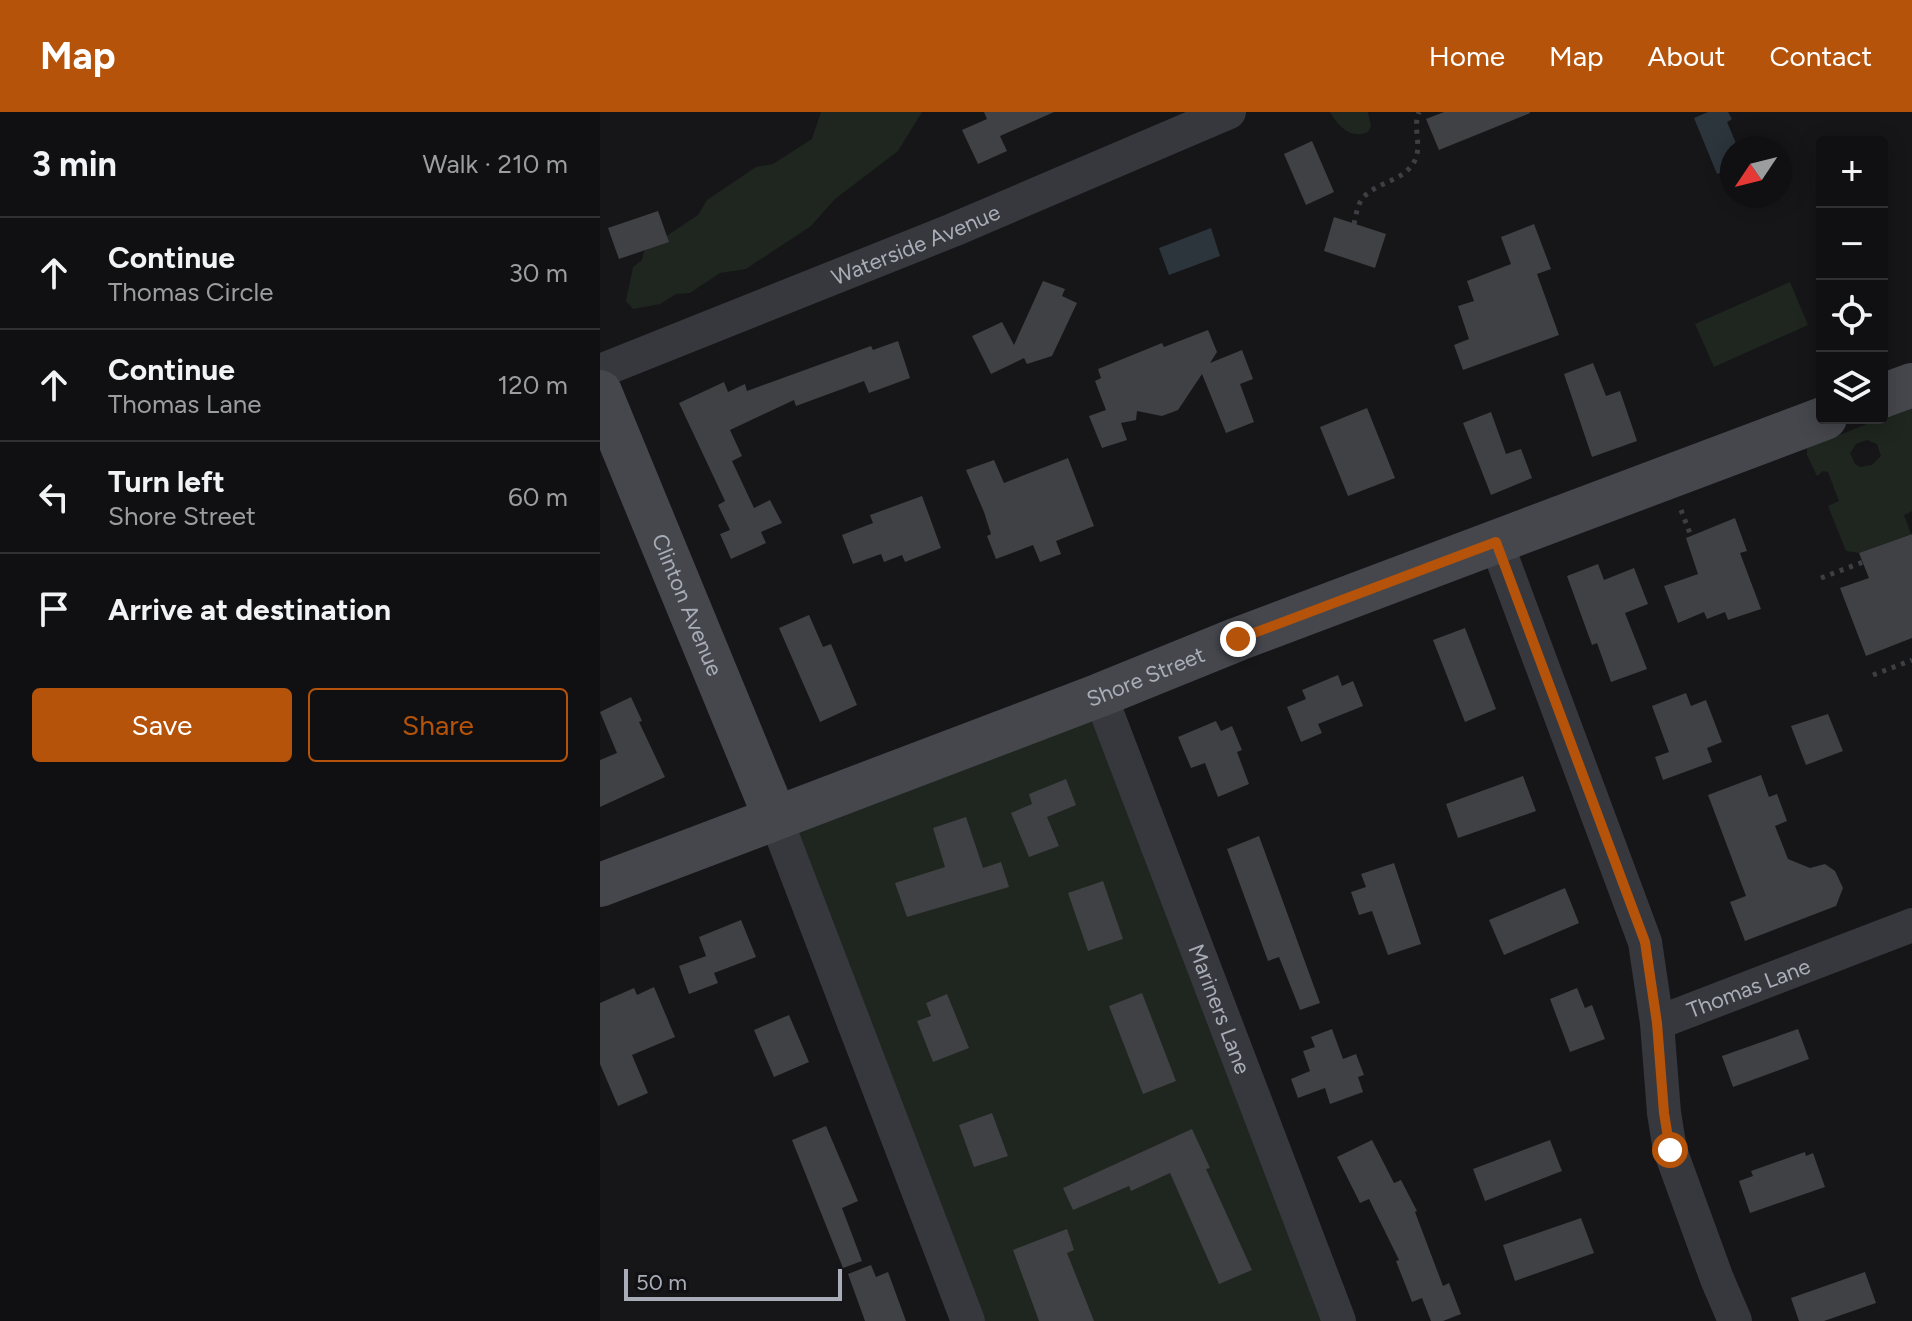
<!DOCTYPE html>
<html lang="en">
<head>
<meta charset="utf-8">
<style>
	:root { --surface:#101012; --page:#19191b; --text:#f1f3f6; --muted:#9c9d9f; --line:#303032; --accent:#b45309 }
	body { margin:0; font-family:Figtree,sans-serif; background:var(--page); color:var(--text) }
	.controls { position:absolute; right:24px; top:24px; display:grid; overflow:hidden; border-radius:8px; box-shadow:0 4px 20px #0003 }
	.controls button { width:72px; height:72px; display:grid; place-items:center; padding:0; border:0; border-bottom:2px solid var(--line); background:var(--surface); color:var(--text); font:40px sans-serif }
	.compass { position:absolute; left:1120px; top:24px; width:72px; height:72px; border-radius:50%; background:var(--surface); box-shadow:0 4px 20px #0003; rotate:235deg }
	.scale { position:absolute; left:24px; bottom:20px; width:218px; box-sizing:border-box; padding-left:8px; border:4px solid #a8adb8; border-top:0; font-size:22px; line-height:28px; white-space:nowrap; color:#a8adb8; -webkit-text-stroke:6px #111113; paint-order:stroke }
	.stop { position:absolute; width:24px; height:24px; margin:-18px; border:6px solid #b45309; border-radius:50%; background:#fff }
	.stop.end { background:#b45309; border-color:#fff; box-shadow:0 2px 8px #0008 }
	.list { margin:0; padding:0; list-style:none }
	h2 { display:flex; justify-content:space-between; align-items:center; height:104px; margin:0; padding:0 32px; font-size:34px }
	h2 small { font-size:26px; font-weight:400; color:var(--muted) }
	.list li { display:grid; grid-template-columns:52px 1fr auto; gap:24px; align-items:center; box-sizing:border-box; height:112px; padding:0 32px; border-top:2px solid var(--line) }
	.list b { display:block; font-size:30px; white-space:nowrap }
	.list p { margin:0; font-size:26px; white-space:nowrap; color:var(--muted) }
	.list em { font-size:26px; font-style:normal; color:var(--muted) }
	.actions { display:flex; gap:16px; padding:24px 32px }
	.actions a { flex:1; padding:18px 0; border:2px solid var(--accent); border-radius:8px; text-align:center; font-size:28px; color:var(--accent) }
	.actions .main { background:var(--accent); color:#fff }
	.icon { flex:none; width:44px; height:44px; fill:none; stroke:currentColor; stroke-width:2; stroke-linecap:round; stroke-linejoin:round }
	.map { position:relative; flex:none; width:1312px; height:1209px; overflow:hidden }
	header { display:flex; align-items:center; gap:48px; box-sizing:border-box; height:112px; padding:0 40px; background:var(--accent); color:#fff }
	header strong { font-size:38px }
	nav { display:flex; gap:44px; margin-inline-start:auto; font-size:28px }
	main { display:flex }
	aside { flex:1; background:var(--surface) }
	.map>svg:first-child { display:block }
	.green { fill:#1e261f; fill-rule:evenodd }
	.water { fill:#2c353c }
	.building { fill:#404145 }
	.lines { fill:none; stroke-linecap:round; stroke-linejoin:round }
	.path { stroke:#3d3f44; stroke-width:5; stroke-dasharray:4 6; stroke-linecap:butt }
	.street { stroke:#37383d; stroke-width:34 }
	.secondary { stroke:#45474d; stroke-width:44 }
	.route { stroke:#b45309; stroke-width:10 }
	.labels { text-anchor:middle; stroke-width:6; stroke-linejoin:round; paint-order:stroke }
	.street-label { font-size:22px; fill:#a8adb8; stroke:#111113 }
</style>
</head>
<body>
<header>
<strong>Map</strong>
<nav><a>Home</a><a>Map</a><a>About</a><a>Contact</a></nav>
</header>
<main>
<aside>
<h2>3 min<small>Walk · 210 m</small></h2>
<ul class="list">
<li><svg class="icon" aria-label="ahead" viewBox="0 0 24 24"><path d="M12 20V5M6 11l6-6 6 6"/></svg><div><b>Continue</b><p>Thomas Circle</p></div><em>30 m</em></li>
<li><svg class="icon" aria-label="ahead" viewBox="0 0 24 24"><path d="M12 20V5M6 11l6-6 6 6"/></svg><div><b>Continue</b><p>Thomas Lane</p></div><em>120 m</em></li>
<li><svg class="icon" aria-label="left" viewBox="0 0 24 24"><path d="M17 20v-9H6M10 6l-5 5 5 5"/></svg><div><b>Turn left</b><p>Shore Street</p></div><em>60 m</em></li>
<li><svg class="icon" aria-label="arrive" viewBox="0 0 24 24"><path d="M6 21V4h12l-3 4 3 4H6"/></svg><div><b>Arrive at destination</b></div></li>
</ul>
<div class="actions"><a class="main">Save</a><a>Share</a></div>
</aside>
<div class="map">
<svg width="1312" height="1209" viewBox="0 0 1312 1209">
	<rect width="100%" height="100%" fill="#161618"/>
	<g class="green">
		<polygon points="221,0 322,0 298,39 235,87 211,114 146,157 120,161 90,181 76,182 60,192 33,197 26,189 33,155 42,148 44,139 98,103 107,88 156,55 173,52 212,27"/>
		<path d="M730 0H768L771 14 768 20C751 28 738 14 730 0Z"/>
		<polygon points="1190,170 1208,213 1114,255 1095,212"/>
		<path d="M1312 294V399L1304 403 1311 422 1259 441 1246 439 1228 394 1239 389 1228 360 1223 359 1217 364 1207 343V336ZM1267 328 1277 332 1281 344 1272 353 1260 355 1255 352 1250 341 1256 332Z"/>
		<polygon points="491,609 495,611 724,1209 381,1209 197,721"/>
	</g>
	<g class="water">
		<polygon points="1108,0 1128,0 1132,7 1127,10 1138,36 1132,36 1132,56 1117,62 1094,6"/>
		<polygon points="611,116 620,144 569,163 559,136"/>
	</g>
	<g class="building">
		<polygon points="384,0 454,0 400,24 407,39 378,52 362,18 387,7"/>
		<polygon points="844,0 930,0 930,1 839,38 826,7"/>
		<polygon points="712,29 734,80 706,93 684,42"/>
		<polygon points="58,99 69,130 19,147 8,116"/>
		<polygon points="734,105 786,122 775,156 724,139"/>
		<polygon points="934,112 951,157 937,162 959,223 863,258 854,233 869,227 858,194 874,189 867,169 911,152 901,125"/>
		<polygon points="443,169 465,177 462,184 477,191 452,244 427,252 424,246 391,262 372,224 402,210 414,233"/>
		<polygon points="608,218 617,240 610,251 642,238 653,267 640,272 654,310 626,321 602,262 578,298 562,304 537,299 536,308 521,311 527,328 502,336 489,304 506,298 495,269 501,266 498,257 562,231 564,235"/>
		<polygon points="298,229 310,266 269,281 264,269 196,294 194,288 130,318 142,344 132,349 154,396 170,388 182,411 161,420 166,431 131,447 120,422 130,418 118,393 125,389 79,291 124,270 128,280 145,272 147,279 271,234 273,238"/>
		<polygon points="993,251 1006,284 1020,279 1037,329 992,345 964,262"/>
		<polygon points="767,296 795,366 748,384 720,315"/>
		<polygon points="891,300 906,342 921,337 932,366 891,383 863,311"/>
		<polygon points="468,346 494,414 456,429 461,442 440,450 433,433 396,447 387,424 391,422 384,400 366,358 394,348 404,371"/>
		<polygon points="322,384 341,436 305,450 302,443 284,450 281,442 253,452 242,423 273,411 270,403"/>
		<polygon points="1135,406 1147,439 1140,441 1161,497 1128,508 1125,500 1107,507 1104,500 1078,511 1064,474 1098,462 1086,426"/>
		<polygon points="1312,422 1312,526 1266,544 1240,476 1269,466 1259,441"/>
		<polygon points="998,452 1004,468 1034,456 1048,492 1025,501 1047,557 1011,570 997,531 992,533 967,464"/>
		<polygon points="209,503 223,535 231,532 257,593 220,610 179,516"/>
		<polygon points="865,516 896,597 865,610 833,528"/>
		<polygon points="738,563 742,574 753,569 763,594 718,612 722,621 701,630 687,595 706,587 702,578"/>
		<polygon points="1086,581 1091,594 1106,588 1122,630 1107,636 1112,650 1063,668 1055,645 1069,640 1052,594"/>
		<polygon points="31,585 42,609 39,610 65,665 0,695 0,648 17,641 0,600"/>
		<polygon points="1228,602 1243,639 1206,653 1191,614"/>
		<polygon points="616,609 621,619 632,614 642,638 637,640 649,672 618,685 605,651 591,656 578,625"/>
		<polygon points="1161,663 1169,685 1177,682 1187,709 1175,714 1188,747 1210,756 1225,752 1235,759 1243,776 1236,794 1145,829 1130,790 1146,784 1108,683"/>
		<polygon points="923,664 936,699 858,726 846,692"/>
		<polygon points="466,667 476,693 447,705 459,734 429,745 411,701 432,692 429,682"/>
		<polygon points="366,705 383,756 401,750 409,775 307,805 295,771 345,755 333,716"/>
		<polygon points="659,724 720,891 700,898 679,845 668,849 627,737"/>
		<polygon points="794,751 821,832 788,843 772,799 759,803 751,780 766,775 761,762"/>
		<polygon points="503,769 523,827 488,839 468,781"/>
		<polygon points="965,776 979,811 904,843 889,808"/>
		<polygon points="141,808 156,845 114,861 118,871 89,882 79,854 106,844 99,825"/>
		<polygon points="54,875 75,925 32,943 48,981 18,994 0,952 0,891 34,876 37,883"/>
		<polygon points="977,876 985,896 992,893 1005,927 970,940 950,887"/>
		<polygon points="542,881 576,969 543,982 509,894"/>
		<polygon points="347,882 369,936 333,950 317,909 331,904 326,891"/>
		<polygon points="189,903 209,950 174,965 154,918"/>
		<polygon points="732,917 743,947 756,942 764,963 758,965 763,980 730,992 725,976 698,986 691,967 710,959 703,939 715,935 711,925"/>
		<polygon points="1198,917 1209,947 1133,975 1122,944"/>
		<polygon points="392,1001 408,1044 374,1055 359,1013"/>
		<polygon points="226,1014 258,1089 242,1096 262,1149 243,1156 192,1028"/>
		<polygon points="592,1017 610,1056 606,1057 652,1158 619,1172 570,1061 531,1079 529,1074 473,1098 463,1076"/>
		<polygon points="772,1028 794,1071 801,1068 817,1099 815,1100 843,1174 849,1171 861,1202 843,1209 831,1209 822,1186 812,1190 796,1149 799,1148 769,1087 760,1091 737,1045"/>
		<polygon points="950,1028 962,1059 885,1089 873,1057"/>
		<polygon points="1205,1040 1206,1044 1213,1041 1225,1075 1150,1101 1139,1069 1153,1064 1151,1059"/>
		<polygon points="981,1106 994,1141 915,1169 903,1133"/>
		<polygon points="467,1117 474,1138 467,1141 494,1209 439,1209 413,1138"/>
		<polygon points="271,1153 276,1165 288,1160 306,1209 265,1209 248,1162"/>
		<polygon points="1265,1160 1276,1191 1224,1209 1199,1209 1191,1186"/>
	</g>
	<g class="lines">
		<g class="path">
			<path d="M754 112C756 104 757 94 762 87 775 70 803 70 814 50 823 35 812 16 819 0"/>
			<polyline points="1081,398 1091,424"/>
			<polyline points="1221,466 1263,450"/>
			<polyline points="1273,563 1312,548"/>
		</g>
		<g class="street">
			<path id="s1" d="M0 259 353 118 629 0"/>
			<polyline points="896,430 1045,830 1057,911 1064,1001 1070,1038 1117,1167 1135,1209"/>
			<path id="s2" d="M500 583 739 1209"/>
			<polyline points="175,705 368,1209"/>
			<path id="s3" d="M1057 911 1312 813"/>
		</g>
		<g class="secondary">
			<path id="s4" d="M0 280 175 705"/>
			<polyline points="1282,284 1312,273"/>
			<path id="s5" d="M0 773 500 583 638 527 1225 306"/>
		</g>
	</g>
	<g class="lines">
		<polyline class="route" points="638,527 896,430 1045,830 1057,911 1064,1001 1070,1038"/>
	</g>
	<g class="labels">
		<g class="street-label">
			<text dy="8" stroke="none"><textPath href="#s1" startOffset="340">Waterside Avenue</textPath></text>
			<text dy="8" stroke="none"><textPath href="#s4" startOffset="230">Clinton Avenue</textPath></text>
			<text dy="8" stroke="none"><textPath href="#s5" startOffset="584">Shore Street</textPath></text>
			<text dy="8" stroke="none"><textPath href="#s3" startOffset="98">Thomas Lane</textPath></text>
			<text dy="8" stroke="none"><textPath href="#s2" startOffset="336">Mariners Lane</textPath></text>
		</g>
	</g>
</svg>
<div class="controls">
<button>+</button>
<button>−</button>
<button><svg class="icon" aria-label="locate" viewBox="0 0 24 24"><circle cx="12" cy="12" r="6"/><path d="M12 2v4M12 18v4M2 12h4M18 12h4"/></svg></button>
<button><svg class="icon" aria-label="layers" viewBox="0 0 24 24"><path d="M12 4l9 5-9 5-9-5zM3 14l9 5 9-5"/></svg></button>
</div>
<svg class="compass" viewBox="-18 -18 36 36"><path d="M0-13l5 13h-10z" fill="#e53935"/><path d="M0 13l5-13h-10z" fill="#9c9d9f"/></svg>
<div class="scale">50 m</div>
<div class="stop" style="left:1070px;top:1038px"></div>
<div class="stop end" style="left:638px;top:527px"></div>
</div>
</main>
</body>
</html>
